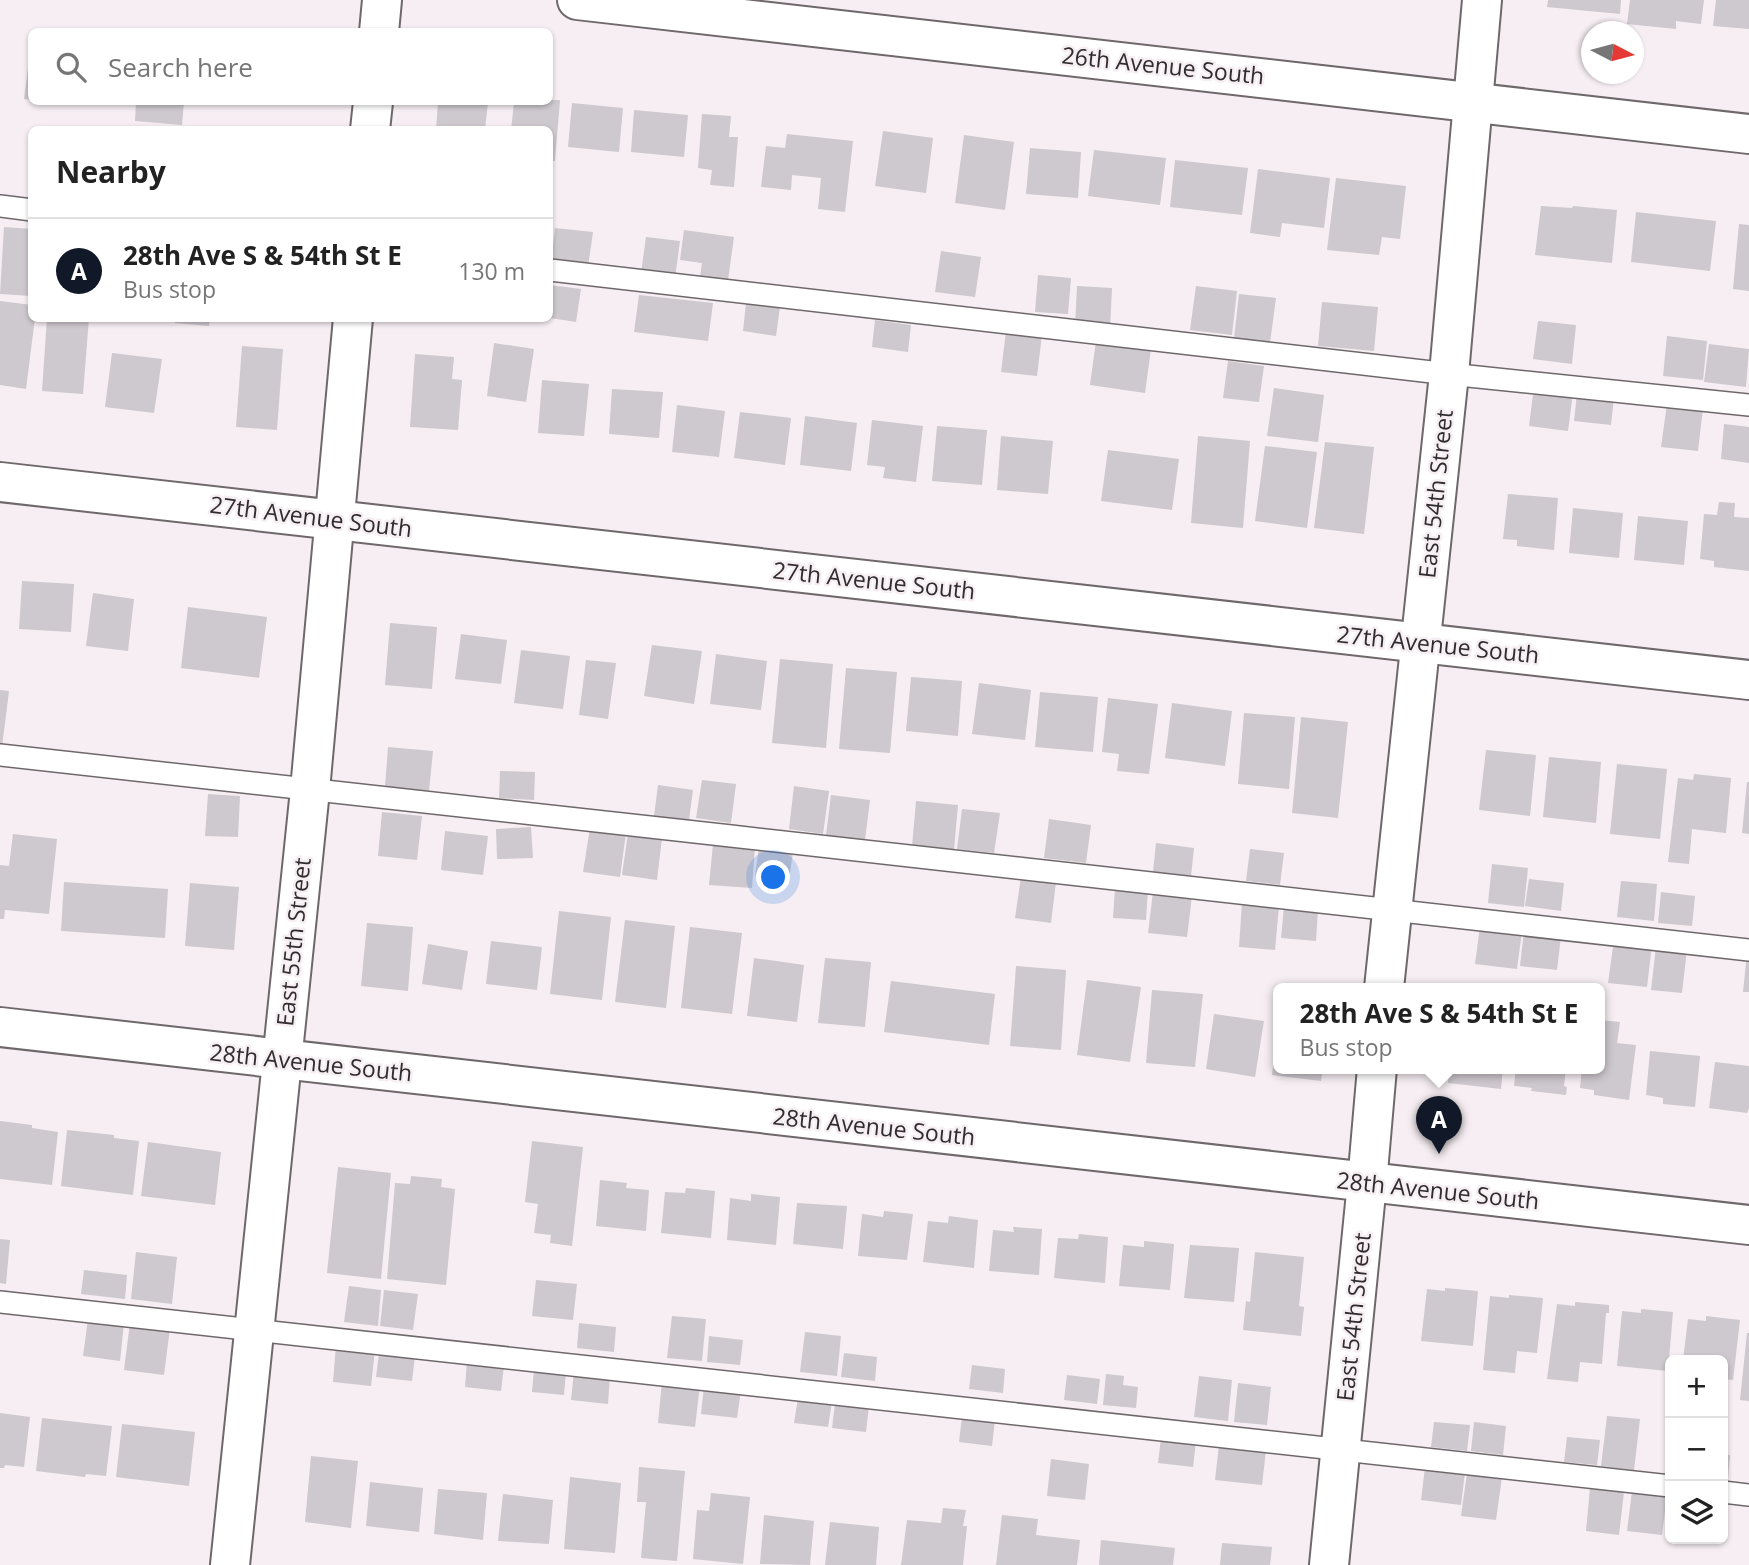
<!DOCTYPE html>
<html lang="en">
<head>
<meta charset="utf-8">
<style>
	:root { --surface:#fff; --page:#f6f6f6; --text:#222; --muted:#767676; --line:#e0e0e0; --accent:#111827 }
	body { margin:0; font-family:"Open Sans",sans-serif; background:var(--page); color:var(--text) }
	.controls { position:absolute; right:21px; bottom:21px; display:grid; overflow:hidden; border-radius:10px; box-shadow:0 2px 5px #0004 }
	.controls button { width:63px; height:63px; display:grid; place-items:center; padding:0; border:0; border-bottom:2px solid var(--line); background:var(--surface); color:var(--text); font:35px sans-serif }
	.compass { position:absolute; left:1581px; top:21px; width:63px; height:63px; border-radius:50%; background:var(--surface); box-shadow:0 2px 5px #0004; rotate:96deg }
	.you { position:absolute; left:774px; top:878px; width:24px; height:24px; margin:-18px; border:5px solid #fff; border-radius:50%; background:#1a73e8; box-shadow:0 0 0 10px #1a73e833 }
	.badge { display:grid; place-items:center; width:46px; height:46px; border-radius:50%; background:var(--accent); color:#fff; font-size:23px; font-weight:700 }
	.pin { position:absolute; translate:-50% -58px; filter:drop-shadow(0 2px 4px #0008) }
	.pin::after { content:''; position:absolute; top:37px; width:24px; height:21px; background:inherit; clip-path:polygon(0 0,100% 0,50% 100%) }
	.popup { position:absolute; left:1273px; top:983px; width:332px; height:91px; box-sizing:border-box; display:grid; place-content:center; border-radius:10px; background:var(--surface); filter:drop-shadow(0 2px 5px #0005); font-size:23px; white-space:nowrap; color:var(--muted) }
	.popup b { font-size:26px; color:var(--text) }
	.popup::after { content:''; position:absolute; left:50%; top:100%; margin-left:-14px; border:14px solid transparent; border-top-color:var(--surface) }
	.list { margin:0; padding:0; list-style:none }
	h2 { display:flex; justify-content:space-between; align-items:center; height:91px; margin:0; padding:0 28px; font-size:30px }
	h2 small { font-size:23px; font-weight:400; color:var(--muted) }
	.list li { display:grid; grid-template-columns:46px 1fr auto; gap:21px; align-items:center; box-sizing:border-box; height:105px; padding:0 28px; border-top:2px solid var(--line) }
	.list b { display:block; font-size:26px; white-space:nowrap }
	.list p { margin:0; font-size:23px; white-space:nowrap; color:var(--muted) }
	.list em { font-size:23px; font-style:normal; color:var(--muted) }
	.icon { flex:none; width:38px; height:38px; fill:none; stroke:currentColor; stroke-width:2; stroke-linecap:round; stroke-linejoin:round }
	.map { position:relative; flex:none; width:1749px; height:1565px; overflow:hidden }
	.search { position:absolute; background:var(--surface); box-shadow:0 2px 5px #0004; left:28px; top:28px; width:525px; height:77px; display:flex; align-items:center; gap:18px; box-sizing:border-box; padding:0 24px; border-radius:10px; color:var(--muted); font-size:26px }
	.panel { position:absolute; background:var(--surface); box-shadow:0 2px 5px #0004; left:28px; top:126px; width:525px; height:196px; border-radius:10px }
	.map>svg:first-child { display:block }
	.building { fill:#cec8cf }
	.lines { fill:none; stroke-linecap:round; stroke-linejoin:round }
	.lane-casing { stroke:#6f686b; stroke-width:24 }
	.street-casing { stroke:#6f686b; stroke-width:42 }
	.secondary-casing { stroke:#6f686b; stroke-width:42 }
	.lane { stroke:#fff; stroke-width:21 }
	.street { stroke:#fff; stroke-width:38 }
	.secondary { stroke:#fff; stroke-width:38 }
	.labels { text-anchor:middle; stroke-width:5; stroke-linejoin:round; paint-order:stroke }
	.street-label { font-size:23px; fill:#2f2c2d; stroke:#f6eef2 }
</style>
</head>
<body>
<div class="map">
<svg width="1749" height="1565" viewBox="0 0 1749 1565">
	<rect width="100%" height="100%" fill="#f6eef2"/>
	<g class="building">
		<polygon points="1548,0 1621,0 1620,14 1547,7"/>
		<polygon points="1630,0 1704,0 1701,24 1676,21 1676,29 1627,24"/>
		<polygon points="1716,0 1749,0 1749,29 1713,26"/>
		<polygon points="30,52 32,52 32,100 24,99"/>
		<polygon points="550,100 560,100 555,161 550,161 550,130 511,130 514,102 550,102"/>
		<polygon points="136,102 184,102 182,125 135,121"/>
		<polygon points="438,102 488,102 485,130 436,130"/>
		<polygon points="572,103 623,108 619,152 568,147"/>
		<polygon points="634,110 688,115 684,157 631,152"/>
		<polygon points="702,114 731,116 729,137 738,137 734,187 710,185 712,170 698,168"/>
		<polygon points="883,131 933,138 926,193 875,186"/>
		<polygon points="787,134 853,141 845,212 818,209 821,178 792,175 791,190 761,187 766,146 785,148"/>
		<polygon points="964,135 1014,142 1005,210 955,203"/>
		<polygon points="1030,148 1081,152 1078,198 1026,194"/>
		<polygon points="1094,150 1166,158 1160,205 1088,196"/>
		<polygon points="1175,160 1248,168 1242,215 1170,207"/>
		<polygon points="1258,169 1330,178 1324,228 1282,223 1280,237 1250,233"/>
		<polygon points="1336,178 1406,186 1400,239 1382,237 1379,255 1327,250"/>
		<polygon points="1541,206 1572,208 1573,206 1617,210 1612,263 1535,255"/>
		<polygon points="1636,212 1716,221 1710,271 1631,262"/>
		<polygon points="1739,224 1749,225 1749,291 1733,289"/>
		<polygon points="4,227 32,229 32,296 0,294"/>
		<polygon points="555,228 593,232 588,267 551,263"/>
		<polygon points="684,230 734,237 728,280 700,277 702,263 680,260"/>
		<polygon points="646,237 680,241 675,278 641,273"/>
		<polygon points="941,251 981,257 975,297 935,292"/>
		<polygon points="1038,275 1071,278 1068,314 1035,312"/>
		<polygon points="550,285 581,289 576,322 550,318"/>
		<polygon points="1077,286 1112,288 1110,329 1075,328"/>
		<polygon points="1196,286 1237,291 1232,335 1190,330"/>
		<polygon points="1239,294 1276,298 1270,343 1234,338"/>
		<polygon points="639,295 713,303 708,341 634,332"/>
		<polygon points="0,301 32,305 32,318 35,318 26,389 0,385"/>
		<polygon points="1322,302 1378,307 1374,351 1318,346"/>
		<polygon points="746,303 780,307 776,336 743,331"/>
		<polygon points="47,318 89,318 83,394 42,391"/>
		<polygon points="175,318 210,318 209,326 175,323"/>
		<polygon points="875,320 911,325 908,352 872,347"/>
		<polygon points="1538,321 1576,325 1572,364 1533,359"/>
		<polygon points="1006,331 1042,335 1037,376 1001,372"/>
		<polygon points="1667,336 1707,341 1703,380 1663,376"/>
		<polygon points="1096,341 1151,349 1145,393 1090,385"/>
		<polygon points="494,343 534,349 526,402 487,396"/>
		<polygon points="1709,344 1749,349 1746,387 1704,382"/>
		<polygon points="242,346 283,349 277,430 236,427"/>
		<polygon points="112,353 162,359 154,413 105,407"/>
		<polygon points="415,354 454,357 452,379 462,380 458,430 410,427"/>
		<polygon points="1228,361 1264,366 1259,402 1223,398"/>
		<polygon points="542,380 589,384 584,436 538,433"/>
		<polygon points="1534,387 1573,393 1568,431 1529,426"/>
		<polygon points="1274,388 1324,395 1318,442 1267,436"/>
		<polygon points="612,389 663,392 659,438 609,434"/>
		<polygon points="1577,393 1614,397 1611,425 1574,421"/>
		<polygon points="1667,404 1703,408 1698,451 1661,447"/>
		<polygon points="677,405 725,411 719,457 672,452"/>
		<polygon points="740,412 791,418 785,465 734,458"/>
		<polygon points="805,416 857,423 851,471 800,465"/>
		<polygon points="872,420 923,426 916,482 883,478 885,467 867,465"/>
		<polygon points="1724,424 1749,427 1749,463 1721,459"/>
		<polygon points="937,426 987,430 982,485 932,481"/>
		<polygon points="1001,436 1053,441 1048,494 997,490"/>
		<polygon points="1198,436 1250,441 1243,528 1191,523"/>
		<polygon points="1325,442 1374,447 1364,534 1314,528"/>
		<polygon points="1265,446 1317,452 1307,528 1255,521"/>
		<polygon points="1108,450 1179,459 1172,510 1101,501"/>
		<polygon points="1508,494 1558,498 1554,550 1517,546 1517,540 1503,539"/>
		<polygon points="1719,502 1735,503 1734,517 1749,518 1749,571 1714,567 1714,561 1700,559 1704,514 1717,515"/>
		<polygon points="1573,508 1623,513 1619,558 1569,553"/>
		<polygon points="1638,516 1688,521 1684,565 1634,560"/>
		<polygon points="22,581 74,584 71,632 19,629"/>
		<polygon points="93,593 134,599 128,651 86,646"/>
		<polygon points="188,607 267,617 259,678 181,668"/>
		<polygon points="390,623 437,627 432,689 385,685"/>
		<polygon points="461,634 507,640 501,684 455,679"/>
		<polygon points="652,645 702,651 694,704 644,696"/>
		<polygon points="521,650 570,656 563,709 514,703"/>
		<polygon points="716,654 767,661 761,710 710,704"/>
		<polygon points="780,659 833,664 826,748 772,743"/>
		<polygon points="586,660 616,663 608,719 579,715"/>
		<polygon points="846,668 897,672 890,753 839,749"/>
		<polygon points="911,677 962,681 958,736 906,731"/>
		<polygon points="979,683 1031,690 1025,740 972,734"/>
		<polygon points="0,690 9,691 2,747 0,747"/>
		<polygon points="1040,692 1098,697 1093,752 1035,747"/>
		<polygon points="1108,698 1158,704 1149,774 1117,771 1119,754 1102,752"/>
		<polygon points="1172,703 1232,711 1225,766 1165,758"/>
		<polygon points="1244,713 1295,717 1289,789 1238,784"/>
		<polygon points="1301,717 1348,722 1338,818 1292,813"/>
		<polygon points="388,747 433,751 429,791 385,787"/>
		<polygon points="1486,750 1536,755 1530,816 1479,810"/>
		<polygon points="1549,757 1601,762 1596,823 1543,817"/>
		<polygon points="1617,764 1667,769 1660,839 1610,834"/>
		<polygon points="500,771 535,772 534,800 499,798"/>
		<polygon points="1694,774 1731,778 1726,833 1692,829 1689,864 1668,862 1678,778 1693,780"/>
		<polygon points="702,780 736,784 731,823 696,818"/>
		<polygon points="1747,782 1749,782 1749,834 1742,833"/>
		<polygon points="658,785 693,790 689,820 654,816"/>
		<polygon points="794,786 829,791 823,834 789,829"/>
		<polygon points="208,794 240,796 238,837 205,836"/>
		<polygon points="831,795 870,800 864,848 825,843"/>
		<polygon points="916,801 958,805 954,850 912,847"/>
		<polygon points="962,809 1000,813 994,853 957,849"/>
		<polygon points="382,812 422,816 417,860 378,856"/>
		<polygon points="1049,819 1091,825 1086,863 1044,858"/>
		<polygon points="531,827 533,858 497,859 496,829"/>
		<polygon points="590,828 626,833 620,877 583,872"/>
		<polygon points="445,831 488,836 483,875 441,870"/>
		<polygon points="628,833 662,838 657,880 622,875"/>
		<polygon points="13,834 57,839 49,914 5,910 4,919 0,919 0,865 9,866"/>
		<polygon points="1156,843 1194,848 1191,876 1153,872"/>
		<polygon points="713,844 755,847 752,888 709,885"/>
		<polygon points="759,847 793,852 789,880 755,875"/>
		<polygon points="1250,849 1284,853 1280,885 1246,881"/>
		<polygon points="1492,864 1528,868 1524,907 1488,903"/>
		<polygon points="1021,877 1056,882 1051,923 1015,918"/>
		<polygon points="1529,879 1564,883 1561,911 1525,906"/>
		<polygon points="1621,881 1657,884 1654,921 1617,917"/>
		<polygon points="64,882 168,889 165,938 61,931"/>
		<polygon points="190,883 239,887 234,950 185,946"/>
		<polygon points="1115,888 1148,890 1146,920 1113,918"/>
		<polygon points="1153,892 1192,896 1187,937 1148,933"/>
		<polygon points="1661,892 1695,896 1692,926 1658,923"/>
		<polygon points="1242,903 1279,906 1275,950 1239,947"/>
		<polygon points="1284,906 1318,909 1316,941 1281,938"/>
		<polygon points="559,911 611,917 602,1000 550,994"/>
		<polygon points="625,920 675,926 666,1008 615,1002"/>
		<polygon points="367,923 413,927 408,991 361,986"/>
		<polygon points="1480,926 1522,931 1517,969 1475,964"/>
		<polygon points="690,927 742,933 732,1014 681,1008"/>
		<polygon points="1524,931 1561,936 1557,970 1520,966"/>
		<polygon points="1614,940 1652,945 1647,987 1608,983"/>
		<polygon points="491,941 542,947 537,990 486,984"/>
		<polygon points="428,944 468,951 462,990 422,984"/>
		<polygon points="1656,946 1687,949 1682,993 1651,990"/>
		<polygon points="1747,953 1749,954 1749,992 1743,992"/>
		<polygon points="754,958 804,965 797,1022 747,1016"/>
		<polygon points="825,958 871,962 865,1027 818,1023"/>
		<polygon points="1016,966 1066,970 1061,1050 1010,1046"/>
		<polygon points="1087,980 1141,987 1130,1062 1077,1055"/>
		<polygon points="891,981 995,994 989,1045 884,1032"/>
		<polygon points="1152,990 1203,994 1195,1067 1146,1063"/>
		<polygon points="1214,1014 1264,1021 1255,1077 1206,1069"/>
		<polygon points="1600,1020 1620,1022 1617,1043 1636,1045 1629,1100 1594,1095 1594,1090 1580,1088 1582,1068 1600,1068"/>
		<polygon points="1276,1042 1278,1068 1323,1068 1321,1081 1272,1075"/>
		<polygon points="1650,1051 1700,1056 1695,1107 1663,1104 1663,1098 1646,1095"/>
		<polygon points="1715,1062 1749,1066 1749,1108 1747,1113 1709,1108"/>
		<polygon points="1449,1068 1503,1068 1501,1089 1448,1083"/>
		<polygon points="1516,1068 1566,1068 1564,1086 1567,1087 1566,1095 1531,1091 1532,1088 1514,1086"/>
		<polygon points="0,1121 32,1125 32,1128 58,1132 52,1185 0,1179"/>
		<polygon points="67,1130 114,1135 114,1138 139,1141 133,1195 61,1186"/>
		<polygon points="532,1141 583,1147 572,1246 550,1243 551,1235 534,1233 538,1204 525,1202"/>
		<polygon points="148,1142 221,1152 215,1205 141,1196"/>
		<polygon points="338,1167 391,1173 381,1279 327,1273"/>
		<polygon points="411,1176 442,1179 441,1187 455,1189 446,1285 387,1279 395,1183 410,1184"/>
		<polygon points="600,1180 627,1183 626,1188 649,1190 646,1231 596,1226"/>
		<polygon points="686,1188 715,1191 711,1238 661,1233 665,1192 685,1193"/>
		<polygon points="751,1194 780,1197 776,1245 727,1240 730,1198 751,1201"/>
		<polygon points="797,1203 847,1206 843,1249 793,1244"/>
		<polygon points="884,1211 913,1214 907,1260 858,1256 862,1214 883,1217"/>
		<polygon points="949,1216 978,1220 974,1268 923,1262 928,1221 948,1223"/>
		<polygon points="1013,1227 1042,1229 1039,1275 989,1271 993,1230 1014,1232"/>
		<polygon points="1079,1234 1108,1237 1105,1283 1054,1278 1058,1238 1078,1239"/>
		<polygon points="0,1239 10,1240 6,1284 0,1283"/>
		<polygon points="1144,1241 1174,1244 1170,1290 1119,1286 1123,1245 1144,1247"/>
		<polygon points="1190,1245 1239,1248 1234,1302 1184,1298"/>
		<polygon points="136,1252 177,1257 172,1304 131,1299"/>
		<polygon points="1255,1252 1304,1257 1299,1306 1304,1307 1301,1336 1243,1330 1246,1301 1250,1302"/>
		<polygon points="84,1270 127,1275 125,1299 81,1294"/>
		<polygon points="536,1280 577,1284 573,1320 532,1316"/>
		<polygon points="349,1286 381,1290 378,1326 344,1322"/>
		<polygon points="1445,1288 1478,1291 1473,1346 1421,1341 1427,1289 1445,1291"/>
		<polygon points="384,1290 418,1294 413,1330 380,1326"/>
		<polygon points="1509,1295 1543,1298 1537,1353 1517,1351 1515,1373 1483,1370 1490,1296 1509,1298"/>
		<polygon points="1575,1302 1609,1305 1609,1313 1606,1313 1602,1364 1580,1362 1578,1382 1547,1379 1557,1304 1575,1306"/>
		<polygon points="1641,1309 1673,1312 1668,1371 1617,1366 1622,1311 1641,1313"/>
		<polygon points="672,1316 706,1319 702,1361 667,1358"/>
		<polygon points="1706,1316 1740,1320 1733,1380 1723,1379 1723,1360 1683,1360 1688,1319 1706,1321"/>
		<polygon points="88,1319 124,1323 120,1361 83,1356"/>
		<polygon points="130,1323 170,1328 164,1375 124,1370"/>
		<polygon points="579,1323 616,1327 614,1352 577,1348"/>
		<polygon points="805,1332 841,1336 837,1376 800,1372"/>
		<polygon points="1747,1333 1749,1333 1749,1401 1740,1400"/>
		<polygon points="709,1336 743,1340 740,1365 707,1362"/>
		<polygon points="336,1345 375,1349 371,1386 333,1382"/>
		<polygon points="379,1353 415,1356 412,1381 376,1377"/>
		<polygon points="844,1353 877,1357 875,1381 841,1377"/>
		<polygon points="467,1362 504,1366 501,1391 465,1387"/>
		<polygon points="972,1365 1005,1369 1003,1393 969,1389"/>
		<polygon points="534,1369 566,1372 564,1395 532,1392"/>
		<polygon points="574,1372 610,1376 608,1404 571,1400"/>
		<polygon points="1106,1374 1124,1376 1123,1385 1138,1387 1136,1408 1103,1405"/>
		<polygon points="1067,1375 1100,1379 1097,1404 1064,1400"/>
		<polygon points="1199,1376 1232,1380 1228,1421 1194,1417"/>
		<polygon points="662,1381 700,1385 695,1427 658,1423"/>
		<polygon points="1238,1383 1271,1387 1267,1425 1234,1422"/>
		<polygon points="704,1386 741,1390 737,1418 701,1414"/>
		<polygon points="798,1398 832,1402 828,1427 794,1423"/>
		<polygon points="835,1403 869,1406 866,1432 832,1428"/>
		<polygon points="0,1413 30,1417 24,1467 5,1465 4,1468 0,1468"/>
		<polygon points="962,1416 995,1420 992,1446 959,1442"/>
		<polygon points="1607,1416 1640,1419 1634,1470 1601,1466"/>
		<polygon points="42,1418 112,1426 106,1476 86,1474 85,1477 36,1471"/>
		<polygon points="1434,1422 1470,1425 1467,1451 1431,1447"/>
		<polygon points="1474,1422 1506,1426 1503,1455 1471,1451"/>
		<polygon points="122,1424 195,1432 189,1486 116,1477"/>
		<polygon points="1567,1437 1600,1440 1597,1465 1564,1462"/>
		<polygon points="1161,1438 1196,1442 1193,1467 1158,1463"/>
		<polygon points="1219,1445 1266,1450 1262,1485 1215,1480"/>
		<polygon points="1723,1454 1730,1455 1728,1480 1723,1479"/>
		<polygon points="311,1456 358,1461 351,1528 305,1522"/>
		<polygon points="1051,1459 1089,1464 1085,1500 1047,1496"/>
		<polygon points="639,1467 685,1471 677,1561 641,1558 646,1502 637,1502"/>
		<polygon points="1425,1467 1465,1472 1461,1505 1421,1500"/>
		<polygon points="1467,1473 1502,1477 1496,1520 1461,1516"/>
		<polygon points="570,1477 621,1483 615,1553 564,1549"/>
		<polygon points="370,1482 423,1488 419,1532 366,1526"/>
		<polygon points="1590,1488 1624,1492 1619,1535 1586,1531"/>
		<polygon points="438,1489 487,1493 483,1540 434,1534"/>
		<polygon points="1632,1491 1667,1495 1662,1535 1627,1531"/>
		<polygon points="711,1493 750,1497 743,1564 693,1559 697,1510 709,1511"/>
		<polygon points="503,1494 553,1500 549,1544 498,1541"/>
		<polygon points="943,1508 966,1510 963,1526 967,1526 963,1565 901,1565 907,1520 941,1523"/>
		<polygon points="764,1515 814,1521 810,1565 760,1564"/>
		<polygon points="1002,1515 1038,1519 1036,1535 1080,1540 1077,1565 996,1565"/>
		<polygon points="830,1522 879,1527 876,1565 825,1565"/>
		<polygon points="1101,1540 1175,1548 1173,1565 1099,1565"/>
		<polygon points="1222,1543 1272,1547 1270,1565 1220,1565"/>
	</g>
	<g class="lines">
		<defs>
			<g id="lane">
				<polyline points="0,206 32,210"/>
				<polyline points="550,270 1449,374 1749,405"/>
				<path d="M0 755C583 821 1166 882 1749 950"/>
				<polyline points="0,1302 1670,1486"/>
				<polyline points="1723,1492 1749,1495"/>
			</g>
			<g id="street">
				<polyline points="577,0 1749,134"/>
				<polyline points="379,32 382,0"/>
				<polyline points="370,130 373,102"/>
				<polyline points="0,482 1749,680"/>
				<polyline points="1384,988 1449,374 1482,0"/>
				<polyline points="1367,1183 1377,1068"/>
				<polyline points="230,1565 310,790 353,318"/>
			</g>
			<g id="secondary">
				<polyline points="0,1027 1749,1225"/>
				<polyline points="1329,1565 1367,1183"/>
			</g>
		</defs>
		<use href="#lane" class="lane-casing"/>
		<use href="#street" class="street-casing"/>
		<use href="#secondary" class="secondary-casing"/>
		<use href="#lane" class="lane"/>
		<use href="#street" class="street"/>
		<use href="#secondary" class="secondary"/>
	</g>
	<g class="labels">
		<g class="street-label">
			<text transform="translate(1163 66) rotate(6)" y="8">26th Avenue South</text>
			<text transform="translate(1436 494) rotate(-84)" y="8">East 54th Street</text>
			<text transform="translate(311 517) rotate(7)" y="8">27th Avenue South</text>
			<text transform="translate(874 581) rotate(6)" y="8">27th Avenue South</text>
			<text transform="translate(1438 645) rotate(6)" y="8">27th Avenue South</text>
			<text transform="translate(294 942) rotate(-84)" y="8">East 55th Street</text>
			<text transform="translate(311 1063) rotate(6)" y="8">28th Avenue South</text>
			<text transform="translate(874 1127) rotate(6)" y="8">28th Avenue South</text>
			<text transform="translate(1438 1191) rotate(6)" y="8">28th Avenue South</text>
			<text transform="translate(1354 1317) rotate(-84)" y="8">East 54th Street</text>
		</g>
	</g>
</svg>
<div class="controls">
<button>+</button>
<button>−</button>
<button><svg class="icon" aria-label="layers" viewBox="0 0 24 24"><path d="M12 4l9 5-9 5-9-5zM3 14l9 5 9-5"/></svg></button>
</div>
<svg class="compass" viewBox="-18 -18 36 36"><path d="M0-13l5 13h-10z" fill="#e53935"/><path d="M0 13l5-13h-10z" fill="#767676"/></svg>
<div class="you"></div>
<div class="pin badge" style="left:1439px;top:1154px">A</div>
<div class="popup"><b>28th Ave S &amp; 54th St E</b>Bus stop</div>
<div class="search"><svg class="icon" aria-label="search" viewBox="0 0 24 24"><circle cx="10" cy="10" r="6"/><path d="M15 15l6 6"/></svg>Search here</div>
<section class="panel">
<h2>Nearby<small></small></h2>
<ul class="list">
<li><span class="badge">A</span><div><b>28th Ave S &amp; 54th St E</b><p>Bus stop</p></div><em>130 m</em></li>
</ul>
</section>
</div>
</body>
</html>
